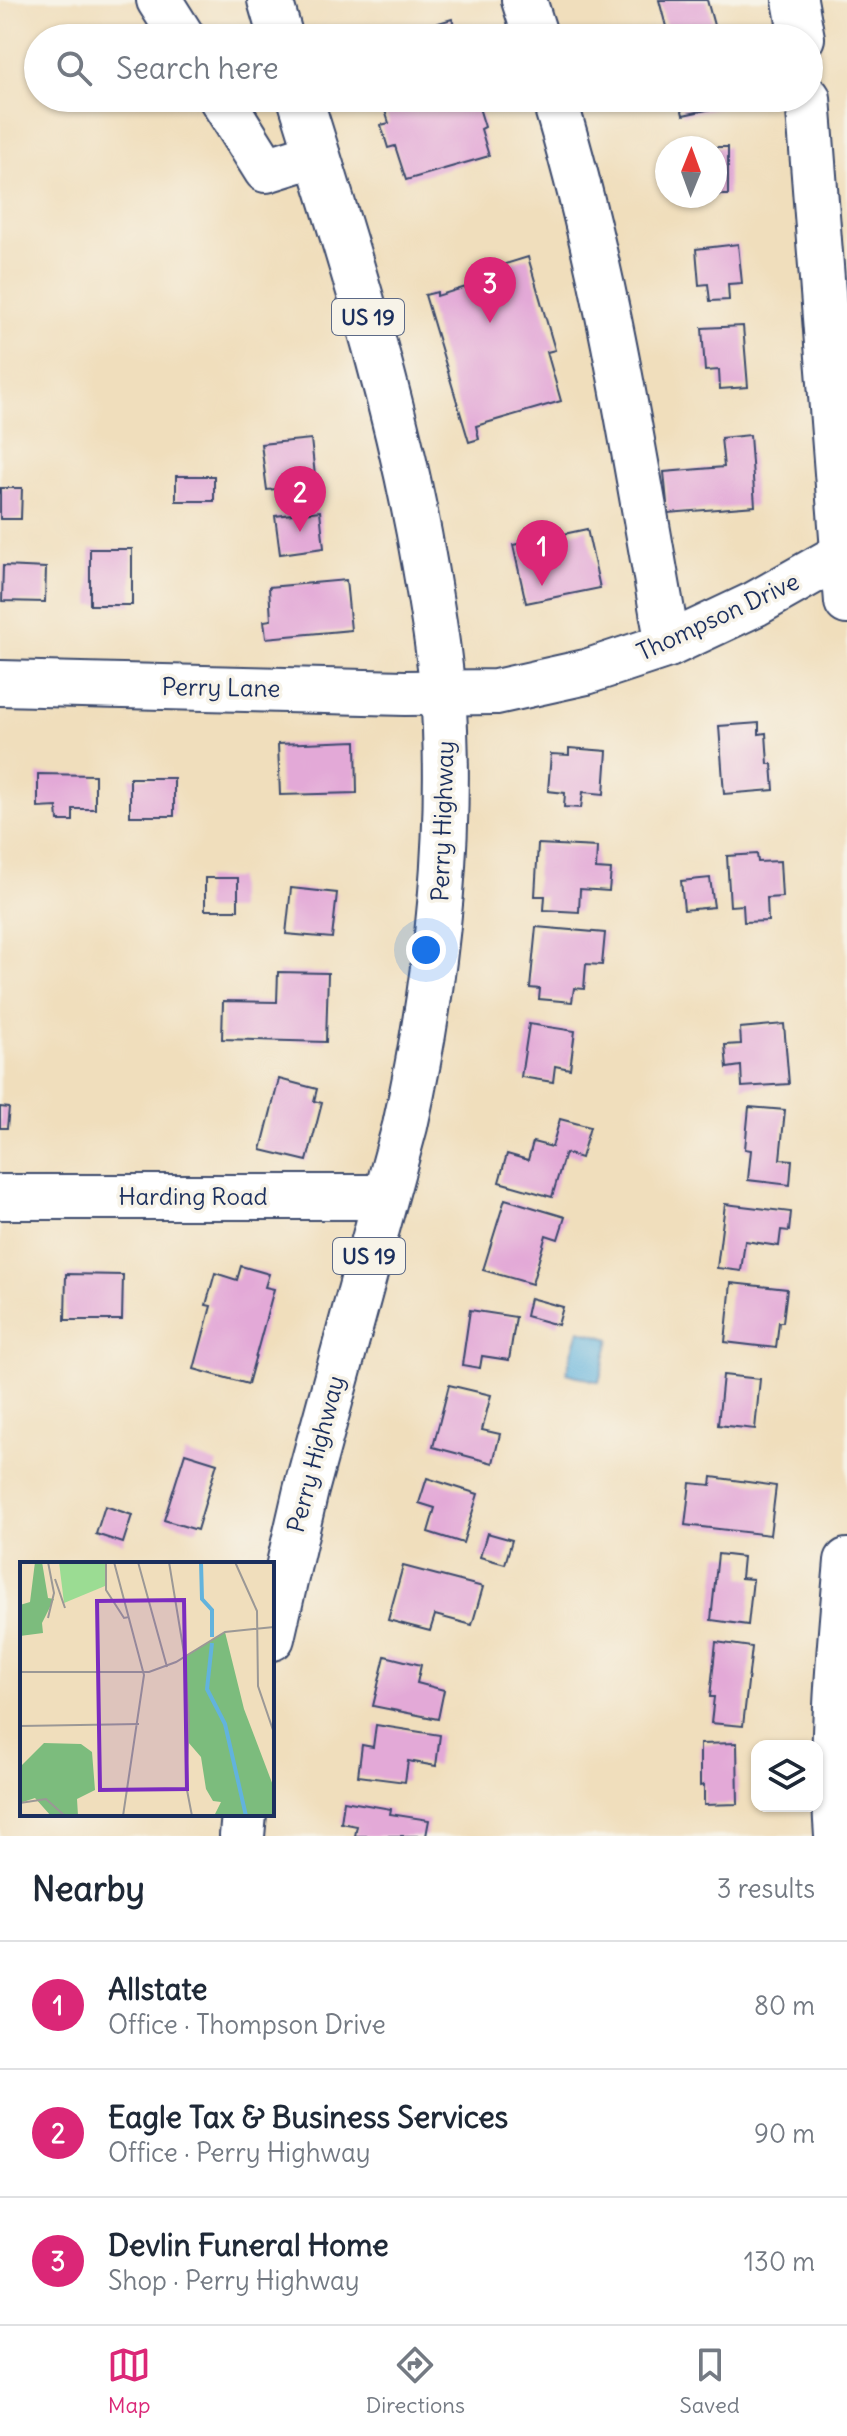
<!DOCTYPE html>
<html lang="en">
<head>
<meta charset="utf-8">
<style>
	:root { --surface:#fff; --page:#f2f2f3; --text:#1f2937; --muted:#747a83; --line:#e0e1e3; --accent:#db2777 }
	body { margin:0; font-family:Delius,sans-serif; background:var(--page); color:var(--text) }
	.controls { position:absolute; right:24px; bottom:24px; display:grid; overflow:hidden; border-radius:16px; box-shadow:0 2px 6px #0004 }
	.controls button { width:72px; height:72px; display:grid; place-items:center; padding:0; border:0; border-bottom:2px solid var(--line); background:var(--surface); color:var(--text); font:40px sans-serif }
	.compass { position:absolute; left:655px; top:136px; width:72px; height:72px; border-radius:50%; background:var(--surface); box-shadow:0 2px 6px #0004; rotate:1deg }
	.you { position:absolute; left:426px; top:950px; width:28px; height:28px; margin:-20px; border:6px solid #fff; border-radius:50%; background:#1a73e8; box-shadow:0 0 0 12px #1a73e833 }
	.badge { display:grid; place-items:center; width:52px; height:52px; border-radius:50%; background:var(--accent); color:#fff; font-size:26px; font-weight:700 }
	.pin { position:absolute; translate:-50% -66px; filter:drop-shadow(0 2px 4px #0008) }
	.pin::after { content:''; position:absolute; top:42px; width:28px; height:24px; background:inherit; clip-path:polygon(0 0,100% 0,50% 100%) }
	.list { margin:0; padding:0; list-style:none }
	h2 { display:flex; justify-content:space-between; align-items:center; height:104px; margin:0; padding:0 32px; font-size:34px }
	h2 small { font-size:26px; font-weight:400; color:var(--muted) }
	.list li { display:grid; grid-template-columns:52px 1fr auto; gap:24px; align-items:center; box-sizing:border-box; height:128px; padding:0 32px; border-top:2px solid var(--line) }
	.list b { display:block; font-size:30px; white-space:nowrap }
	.list p { margin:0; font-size:26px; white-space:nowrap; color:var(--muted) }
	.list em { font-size:26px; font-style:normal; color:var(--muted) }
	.icon { flex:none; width:44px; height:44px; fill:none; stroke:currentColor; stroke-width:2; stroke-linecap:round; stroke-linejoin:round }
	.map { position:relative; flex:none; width:847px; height:1836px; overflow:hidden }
	.search { position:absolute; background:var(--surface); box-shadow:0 2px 6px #0004; left:24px; right:24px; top:24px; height:88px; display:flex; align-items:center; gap:20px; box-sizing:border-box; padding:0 28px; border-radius:44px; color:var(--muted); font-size:30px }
	.sheet { height:488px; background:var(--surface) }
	nav { display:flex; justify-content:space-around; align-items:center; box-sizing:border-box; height:112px; border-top:2px solid var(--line); background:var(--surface); font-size:22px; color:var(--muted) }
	nav a { display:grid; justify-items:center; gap:4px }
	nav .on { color:var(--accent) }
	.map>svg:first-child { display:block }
	.water { fill:#62b3dd; stroke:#3e719e; stroke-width:2 }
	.building { fill:#e3a9d7 }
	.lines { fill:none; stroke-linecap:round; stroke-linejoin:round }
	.minor-casing { stroke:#3b496c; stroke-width:48 }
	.major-casing { stroke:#3b496c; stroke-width:48 }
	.minor { stroke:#fff; stroke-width:44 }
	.major { stroke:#fff; stroke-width:44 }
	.labels { text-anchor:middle; stroke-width:7; stroke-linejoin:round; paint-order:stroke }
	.shield { fill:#f7f3e8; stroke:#5d6a87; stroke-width:2 }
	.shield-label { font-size:22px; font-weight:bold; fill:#1b2f5e }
	.street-label { font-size:24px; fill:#1b2f5e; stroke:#f7f3e8 }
	.inset-river { fill:none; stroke:#62b3dd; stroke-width:4 }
	.inset-road { fill:none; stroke:#9b9896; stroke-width:2 }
	.view { fill:#7b2cbf; fill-opacity:0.15; stroke:#7b2cbf; stroke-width:4 }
	.inset-edge { fill:none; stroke:#1b2f5e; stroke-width:4 }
</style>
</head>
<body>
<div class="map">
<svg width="847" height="1836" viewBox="0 0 847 1836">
	<rect width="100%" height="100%" fill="#f7f3e8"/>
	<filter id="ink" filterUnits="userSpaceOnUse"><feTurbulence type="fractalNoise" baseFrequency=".0125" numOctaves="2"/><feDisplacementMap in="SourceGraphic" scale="16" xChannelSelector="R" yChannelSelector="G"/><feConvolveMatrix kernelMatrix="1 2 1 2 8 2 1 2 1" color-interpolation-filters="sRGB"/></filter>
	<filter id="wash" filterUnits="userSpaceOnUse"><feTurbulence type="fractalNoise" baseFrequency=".006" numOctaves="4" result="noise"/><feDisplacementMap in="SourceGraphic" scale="32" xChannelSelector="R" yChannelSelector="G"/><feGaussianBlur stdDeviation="1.8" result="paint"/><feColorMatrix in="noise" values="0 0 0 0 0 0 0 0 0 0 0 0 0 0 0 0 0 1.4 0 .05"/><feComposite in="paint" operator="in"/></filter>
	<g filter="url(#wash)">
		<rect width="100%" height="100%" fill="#f0debc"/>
		<polygon class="water" points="579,1330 610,1339 599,1382 566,1373"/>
		<g id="blocks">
			<g class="building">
				<polygon points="659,0 707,0 715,29 669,38"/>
				<polygon points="452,19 458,38 391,38 391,37"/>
				<polygon points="381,98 476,98 485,127 481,129 489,156 406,180 395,146 388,148 381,125 389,123"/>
				<polygon points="679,98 719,98 721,107 683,115"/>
				<rect x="715" y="147" width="13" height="48"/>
				<polygon points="738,244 742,283 728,284 729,300 710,301 708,284 699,285 696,249"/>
				<polygon points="528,257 555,350 547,352 561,401 476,426 479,439 469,442 425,295 437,292 437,296 479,283 476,273"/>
				<polygon points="743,326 748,387 720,389 719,370 705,371 702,328"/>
				<polygon points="750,435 755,506 668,513 664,472 724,467 721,438"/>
				<polygon points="311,439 316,485 267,490 261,444"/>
				<rect x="176" y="476" width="38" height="25"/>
				<polygon points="0,488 22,488 21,519 0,519"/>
				<polygon points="320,511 324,548 280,554 275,516"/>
				<polygon points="587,529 600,588 526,603 513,545"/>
				<rect x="90" y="549" width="42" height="56"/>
				<polygon points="3,566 46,568 45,602 2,601"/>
				<polygon points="346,580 351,630 266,638 264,621 271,620 269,587"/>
				<polygon points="759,723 759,734 766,733 768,764 772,764 774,790 724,794 719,726"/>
				<polygon points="356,741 357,793 280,795 278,744"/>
				<polygon points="569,748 607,751 604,794 583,792 581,808 564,807 565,793 548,791 551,754 569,755"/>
				<polygon points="38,774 95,775 95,809 73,809 73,821 58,821 57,807 38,808"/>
				<rect x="130" y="778" width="44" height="38"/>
				<polygon points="538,844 597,847 596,869 611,870 609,891 580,889 579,912 544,910 545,896 535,896"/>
				<polygon points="757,854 758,862 780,861 782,897 767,898 768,921 744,922 743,905 730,906 727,856"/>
				<rect x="205" y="878" width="33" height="32"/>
				<polygon points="710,878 714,907 684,910 681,881"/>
				<polygon points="291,888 337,893 332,938 286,934"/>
				<polygon points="536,927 605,933 602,965 586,964 584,989 574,988 572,1002 539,999 540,989 530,988"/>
				<polygon points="278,972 328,973 326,1042 222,1039 223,1001 277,1002"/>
				<polygon points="529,1024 575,1031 570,1069 555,1066 553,1082 521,1077"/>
				<polygon points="784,1024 789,1084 742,1087 741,1066 727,1068 725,1045 741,1044 740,1028"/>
				<polygon points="279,1079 317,1089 314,1101 322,1103 307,1161 261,1150"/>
				<polygon points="0,1107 9,1108 7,1128 0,1128"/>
				<polygon points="749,1107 785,1110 780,1159 792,1160 790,1185 748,1180 751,1150 745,1149"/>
				<polygon points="560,1119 590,1127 581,1158 565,1153 552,1197 499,1182 507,1154 528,1160 533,1142 552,1147"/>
				<polygon points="505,1199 565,1217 558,1239 546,1235 532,1284 483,1270"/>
				<polygon points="725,1204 791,1212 789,1231 781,1230 779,1246 745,1241 741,1271 717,1268"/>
				<polygon points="241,1266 269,1274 265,1287 274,1289 248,1384 194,1369 211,1306 206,1305 215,1273 237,1280"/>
				<polygon points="66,1274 123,1275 122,1320 65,1320"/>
				<polygon points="731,1283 787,1289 783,1322 779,1322 776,1348 725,1342"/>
				<polygon points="530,1298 563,1307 558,1325 526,1316"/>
				<polygon points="470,1310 516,1317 509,1360 482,1356 480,1368 462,1365"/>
				<polygon points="723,1375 760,1379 755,1429 718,1425"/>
				<polygon points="449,1385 491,1395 482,1430 500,1434 493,1463 433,1447"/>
				<polygon points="185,1453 217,1463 197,1530 164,1520"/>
				<polygon points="712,1477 776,1486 770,1535 685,1525 690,1483 711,1485"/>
				<polygon points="427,1478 478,1494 463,1543 428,1532 435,1508 419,1503"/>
				<polygon points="105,1506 132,1515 123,1543 96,1534"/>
				<polygon points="487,1533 512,1540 505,1564 480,1557"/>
				<polygon points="718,1554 743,1557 741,1578 753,1579 748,1625 711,1620"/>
				<polygon points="403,1566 483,1587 472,1625 435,1615 430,1631 388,1620"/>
				<polygon points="716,1642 752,1647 743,1726 711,1723 714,1697 710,1697"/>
				<polygon points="385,1656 421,1665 417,1683 444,1690 438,1719 373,1706"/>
				<polygon points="376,1725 440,1735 436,1766 408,1761 405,1782 358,1776 362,1745 373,1747"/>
				<polygon points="737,1743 738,1804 704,1805 704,1785 700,1786 700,1744"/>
				<polygon points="344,1801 391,1809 390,1814 429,1820 426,1836 355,1836 357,1826 341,1823"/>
			</g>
		</g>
	</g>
	<g filter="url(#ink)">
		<use href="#blocks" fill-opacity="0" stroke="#3b496c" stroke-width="2"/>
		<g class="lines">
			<defs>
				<g id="minor">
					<polyline points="159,0 183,38"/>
					<polyline points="524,0 536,38"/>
					<polyline points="795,0 802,38"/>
					<polyline points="221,98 266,170 317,154"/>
					<path d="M554 98C608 277 635 461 668 645"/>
					<polyline points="808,98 847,602"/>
					<polyline points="0,683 405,693 496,692 586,672 668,645 755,604 847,552"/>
					<polyline points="0,1197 385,1197"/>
					<path d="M837 1836C830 1743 839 1653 847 1561"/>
				</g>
				<g id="major">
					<polyline points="270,0 281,38"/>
					<path d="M272 1638 306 1490 405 1126C434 995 450 863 445 729 443 675 434 620 425 567 398 406 348 253 300 98"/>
					<polyline points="242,1836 244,1814"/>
				</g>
			</defs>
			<use href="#minor" class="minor-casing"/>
			<use href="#major" class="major-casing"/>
			<use href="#minor" class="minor"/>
			<use href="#major" class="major"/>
		</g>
	</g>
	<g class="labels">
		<g class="shield">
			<rect x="332" y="299" width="72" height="36" rx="6"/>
			<rect x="333" y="1238" width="72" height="36" rx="6"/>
		</g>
		<g class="shield-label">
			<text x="368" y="325">US 19</text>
			<text x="369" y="1264">US 19</text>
		</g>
		<g class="street-label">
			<text transform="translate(718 617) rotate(-25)" y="8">Thompson Drive</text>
			<text transform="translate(221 688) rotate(1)" y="8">Perry Lane</text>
			<text transform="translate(443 821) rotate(-88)" y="8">Perry Highway</text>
			<text x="193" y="1205">Harding Road</text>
			<text transform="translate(316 1454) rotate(-75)" y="8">Perry Highway</text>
		</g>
	</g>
	<g transform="translate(20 1562)">
		<rect width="254" height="254" fill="#f0debc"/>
		<path d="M39 0H85V24L44 41Z" fill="#9bdc93"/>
		<path d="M15 0H22L28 36 34 37 22 61 23 71 0 74V43L10 40ZM205 70 224 147 254 226V254H194L201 240 193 239 186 227 181 195 168 180 165 95ZM24 181 61 182 72 190 75 228 57 237 58 254H31L15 236 0 241V205Z" fill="#7cbc7d"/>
		<path class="inset-river" d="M181 0 182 37 192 48V75M192 81 187 127 205 162 226 254"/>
		<path class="inset-road" d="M86 0V28L104 56 109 55M94 0 124 113 103 254M118 0 147 105M149 0 164 91 169 158 166 223 172 254M215 0 237 49 238 124 254 171M35 17 45 46M28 56 34 31 28 0M0 110H129L156 100 205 70 254 65M0 164 119 162M0 241 26 237 45 254"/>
		<path class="view" d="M164 38 167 227 80 228 77 39Z"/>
		<rect width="254" height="254" class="inset-edge"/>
	</g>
</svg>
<div class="controls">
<button><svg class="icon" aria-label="layers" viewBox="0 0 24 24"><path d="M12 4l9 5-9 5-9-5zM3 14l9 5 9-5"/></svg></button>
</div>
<svg class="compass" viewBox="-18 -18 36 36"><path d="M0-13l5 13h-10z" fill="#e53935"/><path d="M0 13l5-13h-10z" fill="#747a83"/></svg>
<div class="you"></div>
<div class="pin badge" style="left:542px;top:586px">1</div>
<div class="pin badge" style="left:300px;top:532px">2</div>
<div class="pin badge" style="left:490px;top:323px">3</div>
<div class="search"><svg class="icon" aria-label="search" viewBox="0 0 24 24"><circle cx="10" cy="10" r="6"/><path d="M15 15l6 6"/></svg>Search here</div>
</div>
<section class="sheet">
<h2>Nearby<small>3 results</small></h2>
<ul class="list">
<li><span class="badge">1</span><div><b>Allstate</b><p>Office · Thompson Drive</p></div><em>80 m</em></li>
<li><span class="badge">2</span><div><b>Eagle Tax &amp; Business Services</b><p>Office · Perry Highway</p></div><em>90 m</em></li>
<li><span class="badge">3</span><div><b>Devlin Funeral Home</b><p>Shop · Perry Highway</p></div><em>130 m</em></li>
</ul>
</section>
<nav>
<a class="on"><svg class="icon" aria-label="map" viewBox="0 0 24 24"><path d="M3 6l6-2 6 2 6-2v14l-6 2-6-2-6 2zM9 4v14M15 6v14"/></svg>Map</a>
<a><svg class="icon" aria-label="directions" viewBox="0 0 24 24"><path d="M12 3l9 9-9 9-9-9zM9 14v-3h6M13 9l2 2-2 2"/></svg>Directions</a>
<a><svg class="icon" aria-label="saved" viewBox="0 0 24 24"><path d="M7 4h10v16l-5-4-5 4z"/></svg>Saved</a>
</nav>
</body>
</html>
